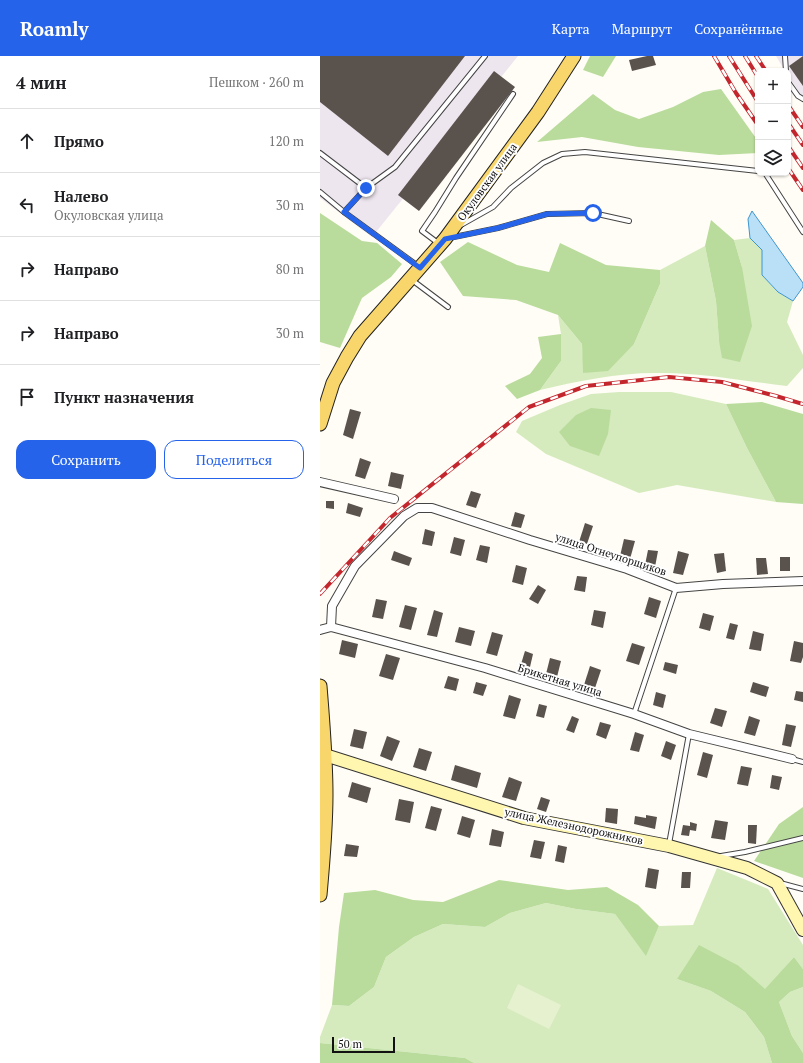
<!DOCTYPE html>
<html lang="ru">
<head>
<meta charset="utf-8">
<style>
	:root { --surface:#fff; --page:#f6f6f6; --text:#202124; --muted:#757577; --line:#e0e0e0; --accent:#2563eb }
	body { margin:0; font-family:"PT Serif",serif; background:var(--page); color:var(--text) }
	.controls { position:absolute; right:12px; top:12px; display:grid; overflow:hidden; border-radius:8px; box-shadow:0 1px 3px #0004 }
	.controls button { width:36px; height:36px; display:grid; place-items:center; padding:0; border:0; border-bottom:1px solid var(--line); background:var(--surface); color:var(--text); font:20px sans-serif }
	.scale { position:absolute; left:12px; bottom:10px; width:63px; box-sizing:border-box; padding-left:4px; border:2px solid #111; border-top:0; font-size:11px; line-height:14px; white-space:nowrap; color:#111; -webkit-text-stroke:3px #fff; paint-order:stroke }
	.stop { position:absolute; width:12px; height:12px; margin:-9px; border:3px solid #2563eb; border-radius:50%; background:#fff }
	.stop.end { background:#2563eb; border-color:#fff; box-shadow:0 1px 4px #0008 }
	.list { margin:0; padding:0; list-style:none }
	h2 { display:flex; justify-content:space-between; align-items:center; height:52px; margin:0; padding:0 16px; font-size:17px }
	h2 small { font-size:13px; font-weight:400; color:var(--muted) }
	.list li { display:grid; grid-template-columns:26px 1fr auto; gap:12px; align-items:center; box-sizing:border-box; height:64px; padding:0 16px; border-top:1px solid var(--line) }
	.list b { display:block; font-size:15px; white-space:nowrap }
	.list p { margin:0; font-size:13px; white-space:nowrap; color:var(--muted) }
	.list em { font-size:13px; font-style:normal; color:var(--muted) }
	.actions { display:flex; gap:8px; padding:12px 16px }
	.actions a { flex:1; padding:9px 0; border:1px solid var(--accent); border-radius:12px; text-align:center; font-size:14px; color:var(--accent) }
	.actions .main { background:var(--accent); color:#fff }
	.icon { flex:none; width:22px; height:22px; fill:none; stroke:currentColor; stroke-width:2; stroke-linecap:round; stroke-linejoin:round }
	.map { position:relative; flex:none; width:483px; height:1007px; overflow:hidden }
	header { display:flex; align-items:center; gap:24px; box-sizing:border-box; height:56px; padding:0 20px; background:var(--accent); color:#fff }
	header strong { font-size:19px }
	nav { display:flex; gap:22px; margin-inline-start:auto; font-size:14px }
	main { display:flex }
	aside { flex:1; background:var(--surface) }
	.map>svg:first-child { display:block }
	.industrial { fill:#eee6ef }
	.green { fill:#d5ebbd }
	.forest { fill:#b9dc9c }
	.pitch { fill:#e6f2cf }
	.water { fill:#b9e0f7; stroke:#3f96cf }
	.building { fill:#5a524d }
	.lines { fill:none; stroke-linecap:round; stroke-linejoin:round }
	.lane-casing { stroke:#444; stroke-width:6 }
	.street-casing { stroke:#444; stroke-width:10 }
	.secondary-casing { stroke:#333; stroke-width:14 }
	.primary-casing { stroke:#222; stroke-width:15 }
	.lane { stroke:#fff; stroke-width:4 }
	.street { stroke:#fff; stroke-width:8 }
	.secondary { stroke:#fff6b0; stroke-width:12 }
	.primary { stroke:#f9d66b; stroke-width:13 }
	.rail-casing { stroke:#c4262e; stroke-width:4 }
	.rail { stroke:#fff; stroke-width:2.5; stroke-dasharray:8; stroke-linecap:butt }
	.route { stroke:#2563eb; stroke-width:5 }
	.labels { text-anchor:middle; stroke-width:4; stroke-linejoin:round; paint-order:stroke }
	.street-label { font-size:11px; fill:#111; stroke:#fff }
</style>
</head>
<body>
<header>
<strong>Roamly</strong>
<nav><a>Карта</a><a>Маршрут</a><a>Сохранённые</a></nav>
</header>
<main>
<aside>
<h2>4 мин<small>Пешком · 260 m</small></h2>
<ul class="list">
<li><svg class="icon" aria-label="ahead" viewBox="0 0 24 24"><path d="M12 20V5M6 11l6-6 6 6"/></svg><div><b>Прямо</b></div><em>120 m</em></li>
<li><svg class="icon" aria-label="left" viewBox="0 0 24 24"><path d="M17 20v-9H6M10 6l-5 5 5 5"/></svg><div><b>Налево</b><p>Окуловская улица</p></div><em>30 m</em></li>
<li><svg class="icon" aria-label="right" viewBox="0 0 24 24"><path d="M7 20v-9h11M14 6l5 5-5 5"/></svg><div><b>Направо</b></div><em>80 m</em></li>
<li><svg class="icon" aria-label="right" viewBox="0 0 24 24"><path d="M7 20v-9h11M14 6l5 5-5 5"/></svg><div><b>Направо</b></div><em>30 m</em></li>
<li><svg class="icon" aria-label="arrive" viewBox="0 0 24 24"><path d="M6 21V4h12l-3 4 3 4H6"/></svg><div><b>Пункт назначения</b></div></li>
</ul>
<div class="actions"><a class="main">Сохранить</a><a>Поделиться</a></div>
</aside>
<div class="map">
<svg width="483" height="1007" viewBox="0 0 483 1007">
	<rect width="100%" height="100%" fill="#fffdf5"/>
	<g class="industrial">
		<polygon points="0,0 198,0 52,181 0,142"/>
		<polygon points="456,0 483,0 483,43 468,19 468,15 465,15"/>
	</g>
	<g class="green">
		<path d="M430 182 442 194V219L458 236 473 245 467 266 483 299V312L467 330C423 325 379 316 335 317 297 317 258 325 220 334L241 305V278L238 259 262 288 264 317 314 288 340 228V214L385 190 396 245 399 285 422 211 414 184Z"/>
		<polygon points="299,336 351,336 406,348 427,392 456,446 357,429 319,437 226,398 196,376 202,365 240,349 271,338"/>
		<polygon points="397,812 448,833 483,889 483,913 474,901 445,934 419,910 357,923 391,935 425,956 444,981 452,1007 154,1007 145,1002 0,987 0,981 12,949 29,950 54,931 66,901 94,881 123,868 165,871 190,857 226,847 256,853 295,858 326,899 339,870 373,869"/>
		<polygon points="483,931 483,997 472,980 459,946 470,936"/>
	</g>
	<g class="forest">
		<polygon points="270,0 296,0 283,21 263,14"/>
		<polygon points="401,33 438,85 438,97 399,99 318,91 262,81 217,86 273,38 295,54 319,63 353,51 383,36"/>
		<polygon points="0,157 42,185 57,187 82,208 71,221 42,242 20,292 0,286"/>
		<polygon points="391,164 414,184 422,211 432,270 420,306 402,302 399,285 396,245 385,190"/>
		<polygon points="148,186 197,209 229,216 240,187 286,209 340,214 340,228 314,288 288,315 263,317 262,288 238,259 196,244 143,240 120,206"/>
		<polygon points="241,278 241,305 220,334 197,343 185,330 210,318 222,302 218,281"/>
		<polygon points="442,346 483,358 483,448 456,446 427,392 406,348"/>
		<polygon points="271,352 291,354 288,378 279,400 250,390 239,376 256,359"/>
		<polygon points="483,751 483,822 434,805 459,768"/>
		<polygon points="179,824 248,834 287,831 318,849 339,870 326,900 295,858 256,853 226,847 190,857 165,871 123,868 94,881 66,901 54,931 29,950 12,949 19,871 24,837 55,834 93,844 123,846"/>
		<polygon points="379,889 419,910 445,933 474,901 483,913 483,931 470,936 459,946 472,980 483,997 483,1007 452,1007 444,981 425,956 391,935 357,923"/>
		<polygon points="0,987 145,1002 154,1007 0,1007"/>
	</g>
	<polygon class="pitch" points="198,928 241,949 229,973 187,952"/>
	<polygon class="water" points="432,155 483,227 483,231 473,245 458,236 442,219 442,194 430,182 428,163"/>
	<g class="building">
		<polygon points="0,0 145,0 68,100 0,46"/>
		<polygon points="327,0 333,0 336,9 312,15 309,4"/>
		<polygon points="483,0 483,30 469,10"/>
		<polygon points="174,15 195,31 99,155 78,139"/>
		<polygon points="30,353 41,356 33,383 23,379"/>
		<polygon points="40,402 51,406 45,423 35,420"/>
		<polygon points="71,416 84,419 81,433 68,430"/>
		<polygon points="151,435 161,438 156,452 146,449"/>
		<polygon points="6,445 14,445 14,453 6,452"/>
		<polygon points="28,447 43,452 40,461 26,457"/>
		<polygon points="195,456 205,459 201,472 191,470"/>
		<polygon points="265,467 273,470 267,488 259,486"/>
		<polygon points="105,473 115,476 112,490 102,488"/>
		<polygon points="134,481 145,484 141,500 130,497"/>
		<polygon points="304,483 315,485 310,503 300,500"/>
		<polygon points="160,489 170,491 167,507 156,504"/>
		<polygon points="328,494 338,495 335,511 325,509"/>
		<polygon points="74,495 92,502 89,510 71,504"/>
		<polygon points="358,495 369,498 363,519 353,517"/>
		<polygon points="404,497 406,515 397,517 394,498"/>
		<rect x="460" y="501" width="10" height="14"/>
		<polygon points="436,502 446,502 448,518 437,519"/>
		<polygon points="196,509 207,512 203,529 192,526"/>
		<polygon points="257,520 267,521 265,536 254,534"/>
		<polygon points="218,529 226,534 218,548 209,543"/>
		<polygon points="329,541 341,545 336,562 324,558"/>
		<polygon points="56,543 67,545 63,563 52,561"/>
		<polygon points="85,549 97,552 91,574 79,571"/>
		<polygon points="114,554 123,557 117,581 107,579"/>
		<polygon points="274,554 286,556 283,572 271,569"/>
		<polygon points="383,557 394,560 390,575 379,572"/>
		<polygon points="410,567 418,569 414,584 406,582"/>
		<polygon points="139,571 155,575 151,590 135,586"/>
		<polygon points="433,575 444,578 441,595 429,593"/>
		<polygon points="172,576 183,579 177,600 166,597"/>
		<polygon points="22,584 38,588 35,602 19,598"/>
		<polygon points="474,585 483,587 483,601 481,607 470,605"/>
		<polygon points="312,587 325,591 319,609 306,605"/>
		<polygon points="205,595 213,598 210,611 201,608"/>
		<polygon points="66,598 80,602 73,624 59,620"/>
		<polygon points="230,602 241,605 237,621 226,618"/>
		<polygon points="345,606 358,609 356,618 343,614"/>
		<polygon points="270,610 281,614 275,632 264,629"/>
		<polygon points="128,620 139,623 136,635 124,632"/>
		<polygon points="156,626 167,629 163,640 153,637"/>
		<polygon points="433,626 449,631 446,641 430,636"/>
		<polygon points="476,635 483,636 483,646 474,644"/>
		<polygon points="336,636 346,639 343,652 333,649"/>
		<polygon points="189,639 201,643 195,663 183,660"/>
		<polygon points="219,648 227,650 224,662 216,660"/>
		<polygon points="395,652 407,655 402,671 390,667"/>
		<polygon points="252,660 259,663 254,677 246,674"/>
		<polygon points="429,660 440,664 435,680 424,677"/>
		<polygon points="280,666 291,669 286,683 276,679"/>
		<polygon points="466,668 476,670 471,691 462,689"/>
		<polygon points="34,673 47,676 43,693 30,690"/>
		<polygon points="315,676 324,679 319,696 310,694"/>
		<polygon points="67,680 80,685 72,705 60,700"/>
		<polygon points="346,685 356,689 351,704 341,700"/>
		<polygon points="99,692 112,696 106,715 93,711"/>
		<polygon points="383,696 393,699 387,722 377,719"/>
		<polygon points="135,709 161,717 157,732 131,724"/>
		<polygon points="421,710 432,712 428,730 417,728"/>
		<polygon points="452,719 462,721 459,734 450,732"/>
		<polygon points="189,721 202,726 196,745 182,741"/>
		<polygon points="32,726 51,732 47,747 28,741"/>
		<polygon points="221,741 230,744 226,756 217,753"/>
		<polygon points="79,743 94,746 90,767 75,764"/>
		<polygon points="111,750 122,753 116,775 105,772"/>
		<polygon points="286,752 298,753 297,768 285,766"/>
		<polygon points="326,759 337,761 335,773 314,768 315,760 326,762"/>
		<polygon points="142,760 155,764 150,782 137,778"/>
		<polygon points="395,764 408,766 405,784 391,782"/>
		<polygon points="370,766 377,768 376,775 370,774 369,780 361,779 363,769 370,770"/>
		<polygon points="428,769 437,769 436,788 428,787"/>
		<polygon points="172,773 184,776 181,791 169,789"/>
		<polygon points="214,784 225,786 221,803 210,801"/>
		<polygon points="26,788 39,790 37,801 24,800"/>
		<polygon points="238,789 247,791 244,807 235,805"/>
		<polygon points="328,812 339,814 336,833 325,831"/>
		<polygon points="362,816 371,816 370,832 361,832"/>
	</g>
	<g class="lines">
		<defs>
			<g id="lane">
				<polyline points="465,0 466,15"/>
				<polyline points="468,26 478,40 483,43"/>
				<polyline points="0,97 46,132"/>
				<polyline points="445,117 483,176"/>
				<polyline points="0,136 24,156 98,210"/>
				<polyline points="24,156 46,132 75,111 165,0"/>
				<polyline points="141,169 173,151 191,132 223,107 242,98 265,96 438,115"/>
				<polyline points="129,182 178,172 227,158 273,157 309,165"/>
				<polyline points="118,187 102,175 115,156 136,122 193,38"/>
				<polyline points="92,224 128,251"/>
				<polyline points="314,658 356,532"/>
				<polyline points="472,703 483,706"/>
				<polyline points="349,788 369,678"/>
				<polyline points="401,800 425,796 483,782"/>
				<polyline points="460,827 483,833"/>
			</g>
			<g id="street">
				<polyline points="0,426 74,443"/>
				<polyline points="11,571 12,550 35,510 84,460 97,452 112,452 210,484 307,513 356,532 403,528 483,525"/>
				<polyline points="0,574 11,571 165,612 314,658 369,678 472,703"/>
			</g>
			<polyline id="secondary" points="5,699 204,762 349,790 427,812 457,827 483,874"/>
			<g id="primary">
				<polyline points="0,368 13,327 27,301 40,280 125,183 218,56 254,0"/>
				<path d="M0 630C3 666 6 703 6 739 6 773 3 806 0 839"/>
			</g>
		</defs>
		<use href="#lane" class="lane-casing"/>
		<use href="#street" class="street-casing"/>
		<use href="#secondary" class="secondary-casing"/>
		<use href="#primary" class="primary-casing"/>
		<use href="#lane" class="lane"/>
		<use href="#street" class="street"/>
		<use href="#secondary" class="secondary"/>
		<use href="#primary" class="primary"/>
		<defs>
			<g id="rail">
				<polyline points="394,0 416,37 438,69"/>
				<polyline points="409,0 438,46"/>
				<polyline points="425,0 438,21"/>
				<polyline points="436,0 446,15"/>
				<polyline points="468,49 483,71"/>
				<polyline points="468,67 483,89"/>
				<polyline points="468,90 483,112"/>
				<polyline points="468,112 483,134"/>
				<polyline points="0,538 70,462 209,351 266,330 349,321 402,326 456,340 483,348"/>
			</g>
		</defs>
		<use href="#rail" class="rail-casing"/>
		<use href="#rail" class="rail"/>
	</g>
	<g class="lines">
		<polyline class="route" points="46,132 24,156 100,212 125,183 178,172 227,158 273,157"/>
	</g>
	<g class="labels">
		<g class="street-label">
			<text transform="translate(167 126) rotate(-54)" y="4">Окуловская улица</text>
			<text transform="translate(291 498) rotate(18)" y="4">улица Огнеупорщиков</text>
			<text transform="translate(240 624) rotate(17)" y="4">Брикетная улица</text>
			<text transform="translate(254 770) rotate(12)" y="4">улица Железнодорожников</text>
		</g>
	</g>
</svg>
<div class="controls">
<button>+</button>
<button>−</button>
<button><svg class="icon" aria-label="layers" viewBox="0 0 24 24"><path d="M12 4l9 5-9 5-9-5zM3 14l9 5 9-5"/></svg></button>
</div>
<div class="scale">50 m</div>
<div class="stop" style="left:273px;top:157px"></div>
<div class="stop end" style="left:46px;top:132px"></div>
</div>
</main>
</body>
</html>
